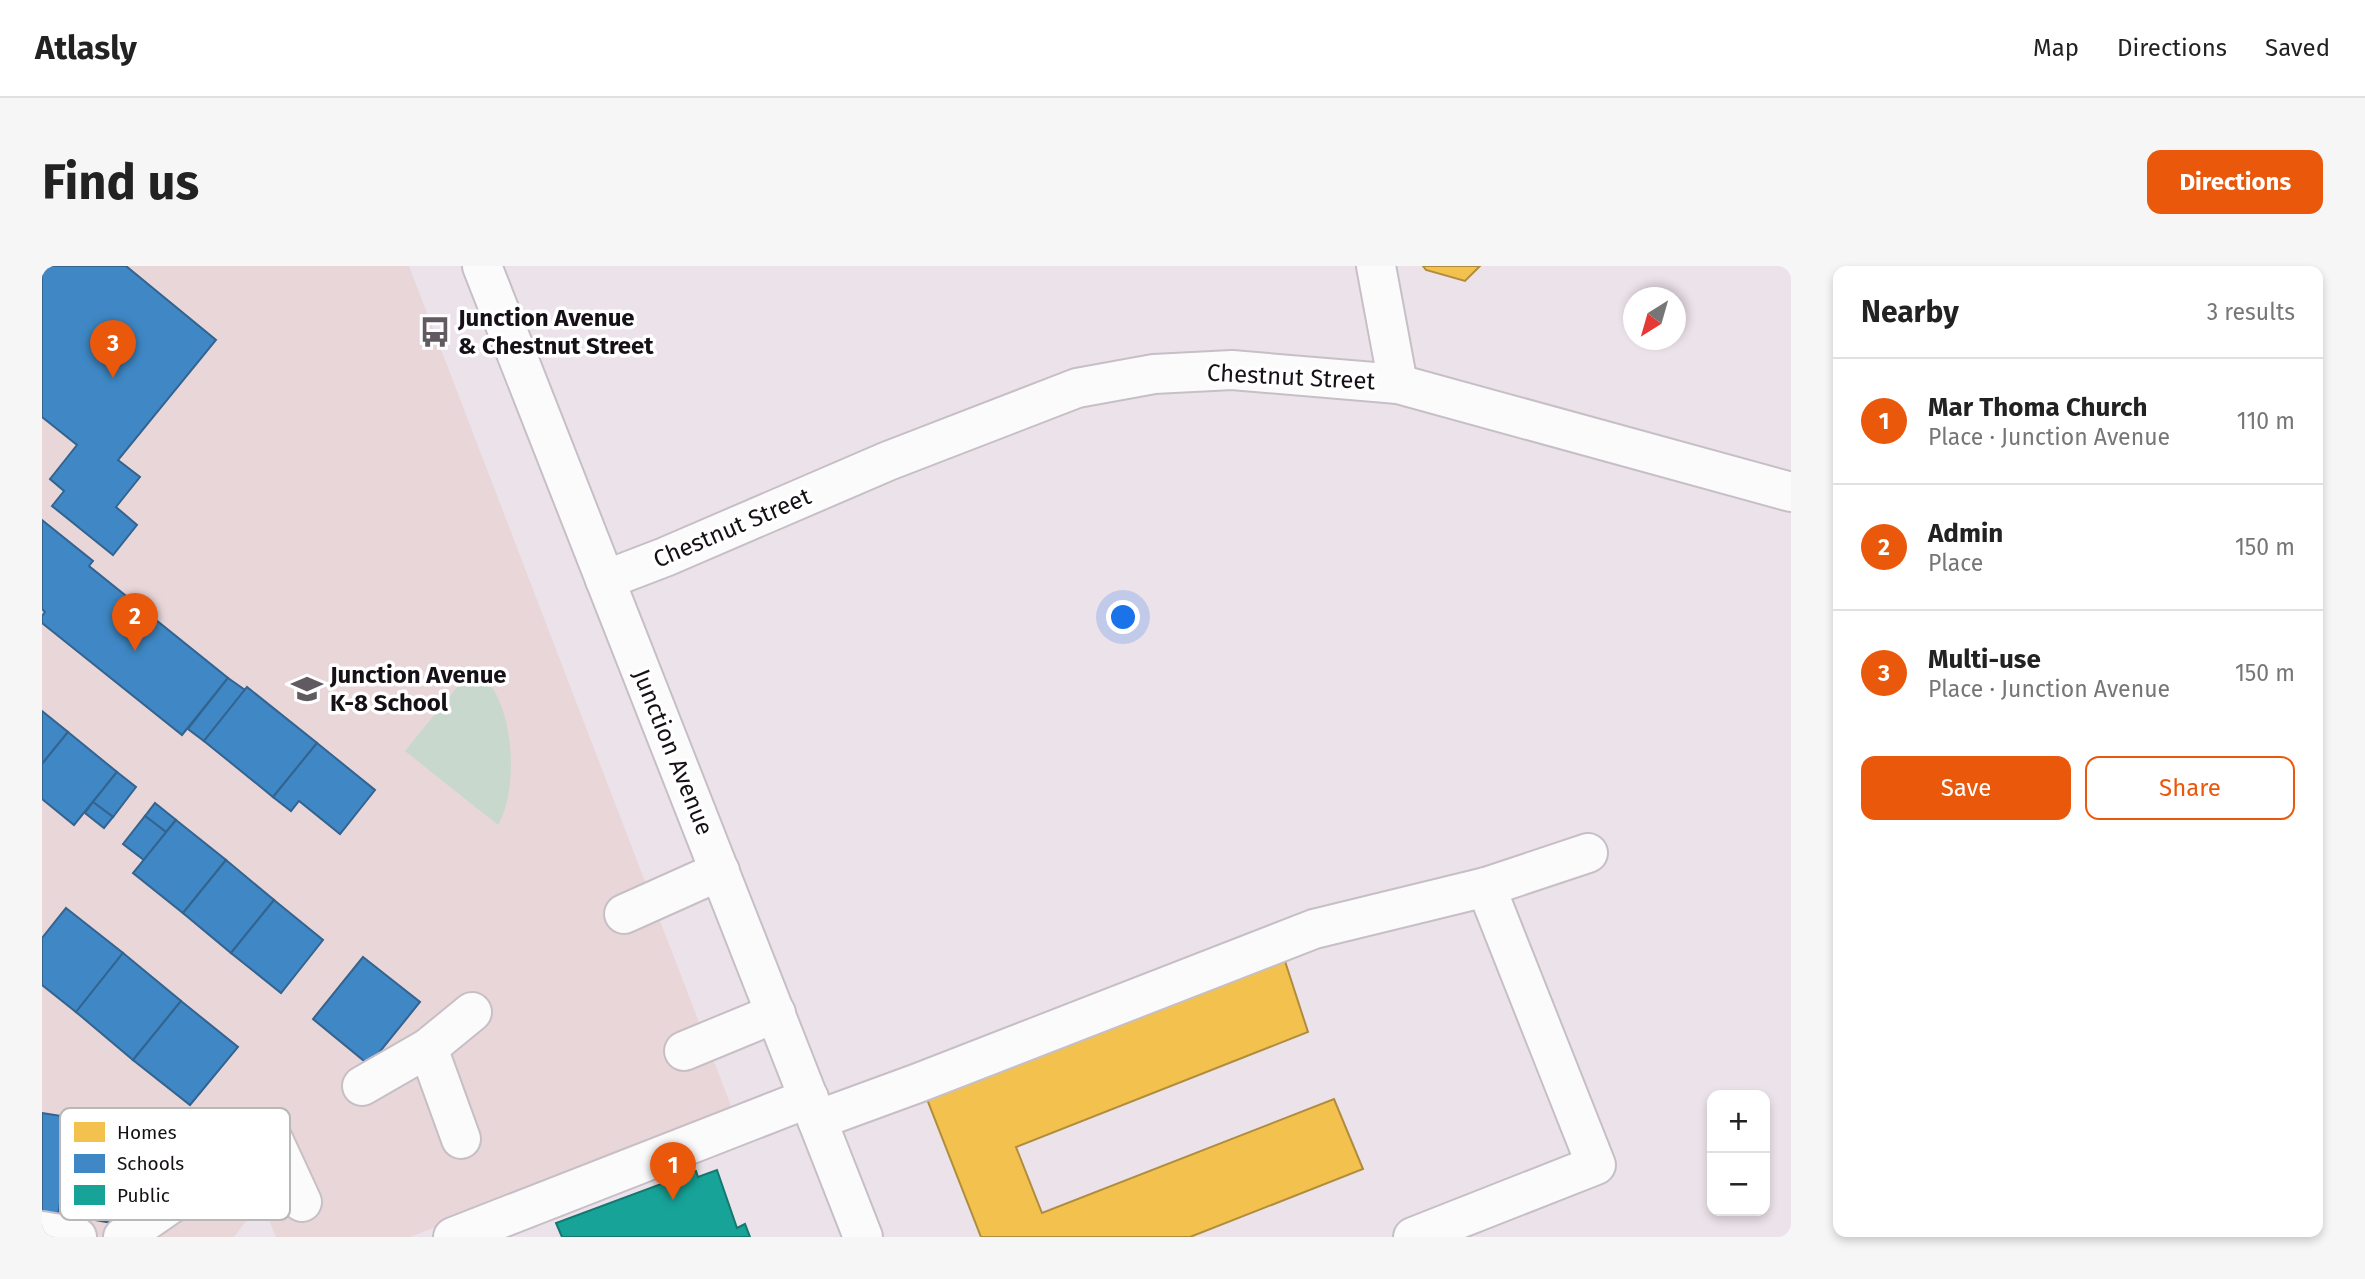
<!DOCTYPE html>
<html lang="en">
<head>
<meta charset="utf-8">
<style>
	:root { --surface:#fff; --page:#f6f6f6; --text:#222; --muted:#767676; --line:#e0e0e0; --accent:#ea580c }
	body { margin:0; font-family:"Fira Sans",sans-serif; background:var(--page); color:var(--text) }
	.controls { position:absolute; right:21px; bottom:21px; display:grid; overflow:hidden; border-radius:14px; box-shadow:0 4px 10px #0003 }
	.controls button { width:63px; height:63px; display:grid; place-items:center; padding:0; border:0; border-bottom:2px solid var(--line); background:var(--surface); color:var(--text); font:35px sans-serif }
	.compass { position:absolute; left:1581px; top:21px; width:63px; height:63px; border-radius:50%; background:var(--surface); box-shadow:0 4px 10px #0003; rotate:217deg }
	.you { position:absolute; left:1082px; top:352px; width:24px; height:24px; margin:-18px; border:5px solid #fff; border-radius:50%; background:#1a73e8; box-shadow:0 0 0 10px #1a73e833 }
	.badge { display:grid; place-items:center; width:46px; height:46px; border-radius:50%; background:var(--accent); color:#fff; font-size:23px; font-weight:700 }
	.pin { position:absolute; translate:-50% -58px; filter:drop-shadow(0 2px 4px #0008) }
	.pin::after { content:''; position:absolute; top:37px; width:24px; height:21px; background:inherit; clip-path:polygon(0 0,100% 0,50% 100%) }
	.list { margin:0; padding:0; list-style:none }
	h2 { display:flex; justify-content:space-between; align-items:center; height:91px; margin:0; padding:0 28px; font-size:30px }
	h2 small { font-size:23px; font-weight:400; color:var(--muted) }
	.list li { display:grid; grid-template-columns:46px 1fr auto; gap:21px; align-items:center; box-sizing:border-box; height:126px; padding:0 28px; border-top:2px solid var(--line) }
	.list b { display:block; font-size:26px; white-space:nowrap }
	.list p { margin:0; font-size:23px; white-space:nowrap; color:var(--muted) }
	.list em { font-size:23px; font-style:normal; color:var(--muted) }
	.actions { display:flex; gap:14px; padding:21px 28px }
	.actions a { flex:1; padding:16px 0; border:2px solid var(--accent); border-radius:14px; text-align:center; font-size:24px; color:var(--accent) }
	.actions .main { background:var(--accent); color:#fff }
	.map { position:relative; flex:none; width:1749px; height:971px; overflow:hidden; border-radius:14px }
	header { display:flex; align-items:center; gap:42px; box-sizing:border-box; height:98px; padding:0 35px; background:var(--surface); border-bottom:2px solid var(--line) }
	header strong { font-size:33px }
	nav { display:flex; gap:38px; margin-inline-start:auto; font-size:24px }
	.intro { display:flex; align-items:center; justify-content:space-between; box-sizing:border-box; height:168px; padding:0 42px }
	h1 { margin:0; font-size:49px }
	.button { padding:18px 32px; border-radius:14px; background:var(--accent); color:#fff; font-size:24px; font-weight:700 }
	main { display:flex; gap:42px; padding:0 42px }
	aside { flex:1; background:var(--surface); border-radius:14px; box-shadow:0 4px 10px #0003 }
	.map>svg:first-child { display:block }
	.education { fill:#e9d6d9 }
	.green { fill:#c8d8cc }
	.homes { fill:#f2c14e; stroke:#b08c3d; stroke-width:2 }
	.schools { fill:#3f88c5; stroke:#336490; stroke-width:2 }
	.public { fill:#17a398; stroke:#177771; stroke-width:2 }
	.lines { fill:none; stroke-linecap:round; stroke-linejoin:round }
	.minor-casing { stroke:#c7bfc6; stroke-width:42 }
	.minor { stroke:#fcfbfc; stroke-width:38 }
	.labels { text-anchor:middle; stroke-width:7; stroke-linejoin:round; paint-order:stroke }
	.poi-label { font-size:24px; font-weight:bold; fill:#161116; stroke:#fff; text-anchor:start }
	.street-label { font-size:24px; fill:#161116; stroke:#fff }
	.key { fill:#fff; stroke:#b9b8b9; stroke-width:2 }
	.key-label { font-size:19px; fill:#161116 }
</style>
</head>
<body>
<header>
<strong>Atlasly</strong>
<nav><a>Map</a><a>Directions</a><a>Saved</a></nav>
</header>
<div class="intro"><h1>Find us</h1><a class="button">Directions</a></div>
<main>
<div class="map">
<svg width="1749" height="971" viewBox="0 0 1749 971">
	<rect width="100%" height="100%" fill="#ece2ea"/>
	<polygon class="education" points="0,0 367,0 691,845 368,971 234,971 219,935 192,971 0,971"/>
	<path class="green" d="M433 399C439 406 446 413 450 421 472 455 476 524 456 559L363 485Z"/>
	<g class="homes">
		<polygon points="1381,0 1438,0 1423,15 1384,4"/>
		<polygon points="1240,686 1266,766 974,881 1000,947 1292,833 1321,903 1148,971 939,971 883,828"/>
	</g>
	<g class="schools">
		<polygon points="0,0 84,0 174,74 76,194 98,211 74,241 95,259 71,289 10,240 22,225 8,213 35,179 0,151"/>
		<polygon points="0,254 51,295 47,300 186,412 140,469 0,357 0,350 3,346 0,343"/>
		<polygon points="186,412 203,424 162,475 146,463"/>
		<polygon points="205,421 275,477 231,531 162,475"/>
		<polygon points="0,445 26,466 0,498"/>
		<polygon points="26,466 75,506 32,559 0,533 0,498"/>
		<polygon points="275,477 333,524 298,568 257,535 249,545 231,531"/>
		<polygon points="75,506 94,521 71,551 51,536"/>
		<polygon points="51,536 71,551 62,562 43,547"/>
		<polygon points="113,537 134,554 124,566 103,550"/>
		<polygon points="103,550 124,566 102,594 81,578"/>
		<polygon points="134,554 184,594 141,647 91,607"/>
		<polygon points="184,594 232,634 189,687 141,647"/>
		<polygon points="232,634 281,674 239,727 189,687"/>
		<polygon points="24,642 81,687 34,746 0,719 0,672"/>
		<polygon points="81,687 139,735 91,794 34,746"/>
		<polygon points="321,691 378,736 327,799 271,753"/>
		<polygon points="139,735 196,781 148,839 91,794"/>
		<polygon points="0,847 32,852 16,949 0,946"/>
		<polygon points="35,852 85,860 70,957 20,948"/>
	</g>
	<polygon class="public" points="675,904 695,962 703,958 708,971 520,971 514,957 654,905 656,911"/>
	<g class="lines">
		<defs>
			<g id="minor">
				<polyline points="440,0 821,971"/>
				<polyline points="1334,0 1356,118"/>
				<polyline points="563,314 623,291 846,195 1035,122 1112,108 1190,104 1356,118 1749,226"/>
				<polyline points="582,648 678,605"/>
				<polyline points="386,782 419,873"/>
				<polyline points="642,785 734,747"/>
				<polyline points="320,820 386,782 430,746"/>
				<polyline points="775,854 876,817 1272,663 1444,621 1546,587"/>
				<polyline points="0,965 35,971"/>
				<polyline points="81,971 198,890 230,871 260,936"/>
				<polyline points="411,971 767,832"/>
				<polyline points="1371,971 1554,899 1444,621"/>
			</g>
		</defs>
		<use href="#minor" class="minor-casing"/>
		<use href="#minor" class="minor"/>
	</g>
	<defs>
		<symbol id="bus-bare" viewBox="-9 -9 18 18"><path d="M-5-6H5V4H4V6H2V4H-2V6H-4V4H-5ZM-3.5-4V0h7V-4ZM-3.5 1.2v1.5H-2V1.2ZM2 1.2v1.5H3.5V1.2Z" fill="#615a60" stroke="#fff" stroke-width="2.5" paint-order="stroke"/></symbol>
		<symbol id="school-bare" viewBox="-9 -9 18 18"><path d="M0-5L7-2L0 1L-7-2ZM-4 1L0 2.5L4 1V4Q0 6-4 4Z" fill="#615a60" stroke="#fff" stroke-width="2.5" paint-order="stroke"/></symbol>
	</defs>
	<g fill-rule="evenodd">
		<use href="#bus-bare" x="371" y="44" width="44" height="44"/>
		<use href="#school-bare" x="243" y="401" width="44" height="44"/>
	</g>
	<g class="labels">
		<g class="poi-label">
			<text x="416" y="60">Junction Avenue<tspan x="416" dy="28">&amp; Chestnut Street</tspan></text>
			<text x="288" y="417">Junction Avenue<tspan x="288" dy="28">K-8 School</tspan></text>
		</g>
		<g class="street-label">
			<text transform="translate(1249 111) rotate(3)" y="8">Chestnut Street</text>
			<text transform="translate(690 262) rotate(-23)" y="8">Chestnut Street</text>
			<text transform="translate(631 486) rotate(68)" y="8">Junction Avenue</text>
		</g>
	</g>
	<rect x="18" y="842" width="230" height="112" rx="10" class="key"/>
	<rect x="32" y="856" width="31" height="20" fill="#f2c14e"/>
	<rect x="32" y="888" width="31" height="19" fill="#3f88c5"/>
	<rect x="32" y="919" width="31" height="20" fill="#17a398"/>
	<g class="key-label">
		<text x="75" y="873">Homes</text>
		<text x="75" y="904">Schools</text>
		<text x="75" y="936">Public</text>
	</g>
</svg>
<div class="controls">
<button>+</button>
<button>−</button>
</div>
<svg class="compass" viewBox="-18 -18 36 36"><path d="M0-13l5 13h-10z" fill="#e53935"/><path d="M0 13l5-13h-10z" fill="#767676"/></svg>
<div class="you"></div>
<div class="pin badge" style="left:631px;top:934px">1</div>
<div class="pin badge" style="left:93px;top:385px">2</div>
<div class="pin badge" style="left:71px;top:112px">3</div>
</div>
<aside>
<h2>Nearby<small>3 results</small></h2>
<ul class="list">
<li><span class="badge">1</span><div><b>Mar Thoma Church</b><p>Place · Junction Avenue</p></div><em>110 m</em></li>
<li><span class="badge">2</span><div><b>Admin</b><p>Place</p></div><em>150 m</em></li>
<li><span class="badge">3</span><div><b>Multi-use</b><p>Place · Junction Avenue</p></div><em>150 m</em></li>
</ul>
<div class="actions"><a class="main">Save</a><a>Share</a></div>
</aside>
</main>
</body>
</html>
